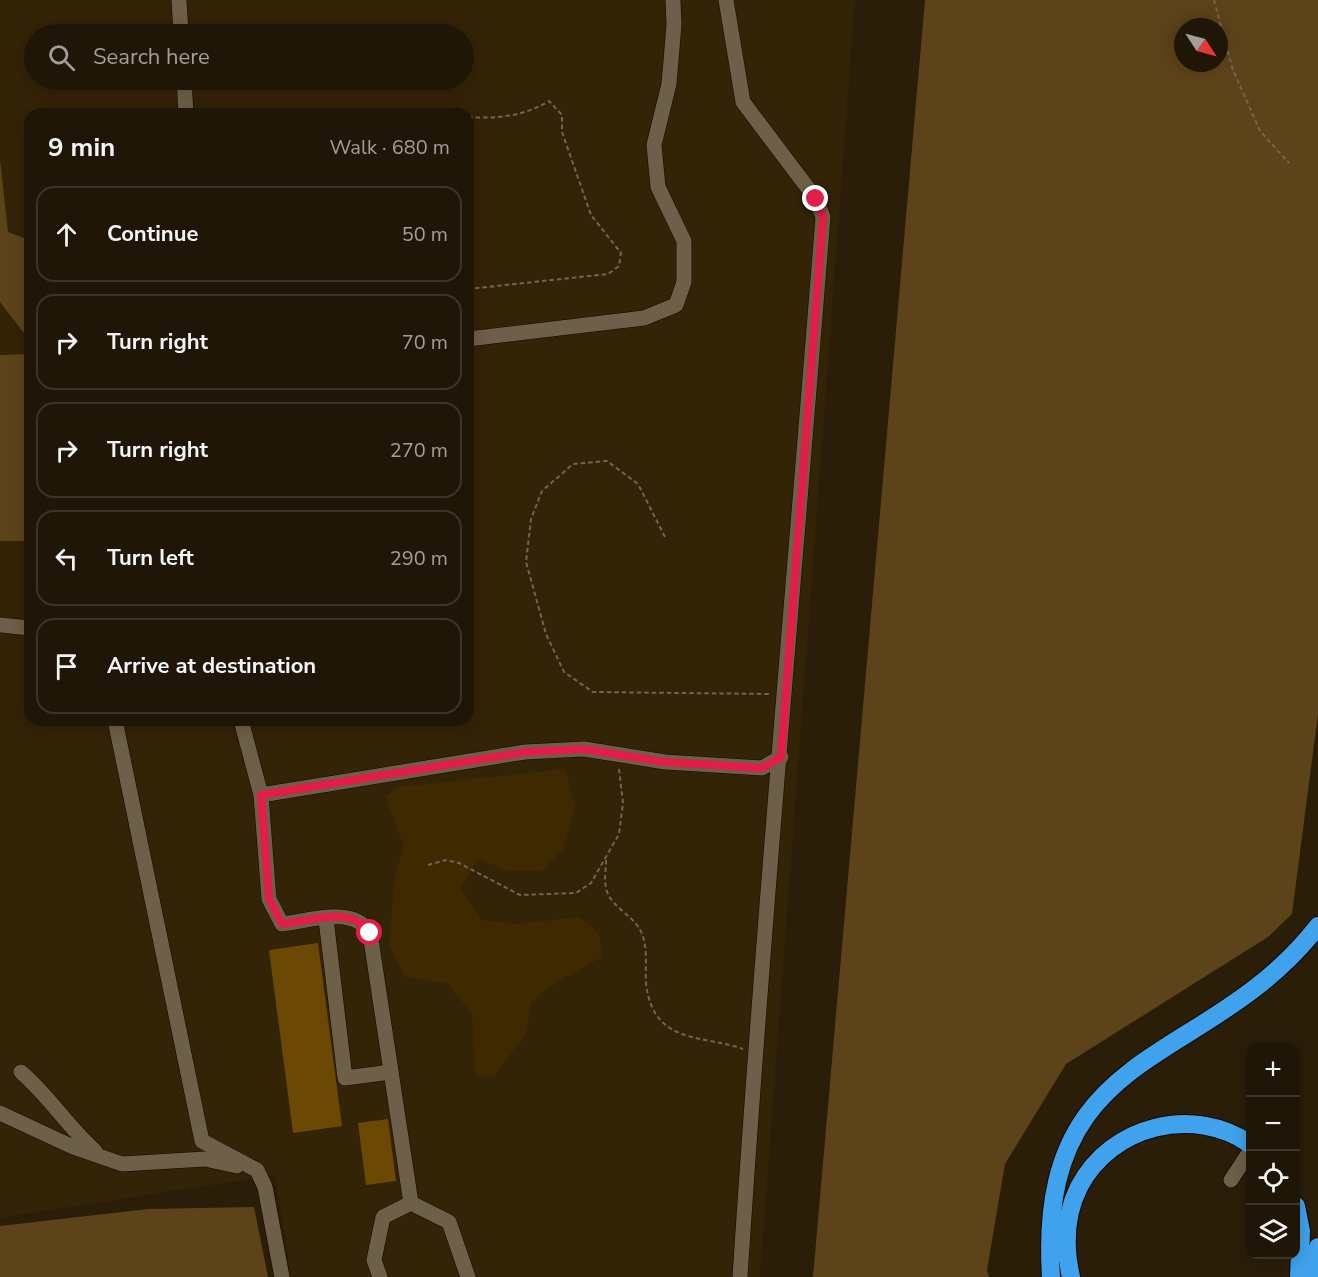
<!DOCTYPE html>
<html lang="en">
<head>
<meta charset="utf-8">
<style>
	:root { --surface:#201607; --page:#281f11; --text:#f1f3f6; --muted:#a29f9b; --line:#3d3528 }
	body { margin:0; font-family:"Nunito Sans",sans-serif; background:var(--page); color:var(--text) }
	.controls { position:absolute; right:18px; bottom:18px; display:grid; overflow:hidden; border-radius:12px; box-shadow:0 3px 15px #0003 }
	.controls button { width:54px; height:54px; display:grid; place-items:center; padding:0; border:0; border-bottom:2px solid var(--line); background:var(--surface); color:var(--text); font:30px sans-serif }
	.compass { position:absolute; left:1174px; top:18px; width:54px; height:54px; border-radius:50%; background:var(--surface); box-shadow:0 3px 15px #0003; rotate:126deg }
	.stop { position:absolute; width:18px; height:18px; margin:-14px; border:4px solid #e11d48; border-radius:50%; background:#fff }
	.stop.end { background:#e11d48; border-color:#fff; box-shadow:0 2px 6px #0008 }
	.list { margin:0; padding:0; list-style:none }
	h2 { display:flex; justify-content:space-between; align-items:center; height:78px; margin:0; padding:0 24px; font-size:26px }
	h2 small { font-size:20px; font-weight:400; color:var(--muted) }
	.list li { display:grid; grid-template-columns:39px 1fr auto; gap:18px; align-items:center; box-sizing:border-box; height:96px; margin:0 12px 12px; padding:0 12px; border:2px solid var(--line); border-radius:18px }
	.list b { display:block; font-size:22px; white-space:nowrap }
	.list em { font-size:20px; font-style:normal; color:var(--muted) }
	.icon { flex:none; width:33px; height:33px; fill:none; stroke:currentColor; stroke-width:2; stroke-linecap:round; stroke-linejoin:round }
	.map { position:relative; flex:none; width:1318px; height:1277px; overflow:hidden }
	.search { position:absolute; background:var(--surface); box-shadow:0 3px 15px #0003; left:24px; top:24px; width:450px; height:66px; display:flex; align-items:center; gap:15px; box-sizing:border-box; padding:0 21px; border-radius:33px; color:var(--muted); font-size:22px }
	.panel { position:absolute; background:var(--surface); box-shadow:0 3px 15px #0003; left:24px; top:108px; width:450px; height:618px; border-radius:18px }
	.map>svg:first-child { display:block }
	.built { fill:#332307; fill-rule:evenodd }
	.green { fill:#3f2900 }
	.forest { fill:#5c431a; fill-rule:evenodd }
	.building { fill:#6b4904 }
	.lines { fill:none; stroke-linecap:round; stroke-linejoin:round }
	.minor-casing { stroke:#120700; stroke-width:16 }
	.highway-casing { stroke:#120700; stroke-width:20 }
	.path { stroke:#716655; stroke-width:2; stroke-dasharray:4.5 3; stroke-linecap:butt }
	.minor { stroke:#6e5f49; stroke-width:15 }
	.highway { stroke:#40a2ec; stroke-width:18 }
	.route { stroke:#e11d48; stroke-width:8 }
</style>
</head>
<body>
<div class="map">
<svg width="1318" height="1277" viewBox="0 0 1318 1277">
	<rect width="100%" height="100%" fill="#2a1e09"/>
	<path class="built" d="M0 0H855L760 1277H291L275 1175 0 1218ZM34 34H464V80H34ZM30 114H468V720H30Z"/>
	<polygon class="green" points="565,769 575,806 563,849 542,871 509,871 478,859 461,888 481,920 517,924 579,917 599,933 602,957 549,987 531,1003 526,1034 493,1077 475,1074 472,1014 448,984 404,976 389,944 395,874 404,846 385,796 399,787"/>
	<g class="forest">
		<path d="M925 0H1318V714L1292 914 1268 937 1066 1064 1005 1164 987 1270 989 1277H813ZM1183 27H1219V63H1183Z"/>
		<polygon points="0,159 8,232 30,240 30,341 0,302"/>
		<polygon points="30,354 30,541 0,541 0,355"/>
		<polygon points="254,1207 268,1277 0,1277 0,1226 148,1209"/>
	</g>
	<g class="building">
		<polygon points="318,943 342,1126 293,1133 269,950"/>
		<polygon points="388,1119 396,1181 366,1185 358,1123"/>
	</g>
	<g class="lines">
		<defs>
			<g id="minor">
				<polyline points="179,0 181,34"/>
				<path d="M726 0 743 102 816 199 823 217C795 571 763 924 740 1277"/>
				<polyline points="184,80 186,114"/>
				<polyline points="468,339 644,318 676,305 684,282 684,241 658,187 654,145 669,84 674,25 673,0"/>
				<polyline points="0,625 30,628"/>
				<polyline points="115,720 202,1141 257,1170 265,1187 282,1277"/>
				<path d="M241 720 261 795 269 899 282 924C309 921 354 905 370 933L411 1203"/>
				<polyline points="261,795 525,752 584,749 665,762 762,768 781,757"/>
				<polyline points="326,919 345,1078 391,1072"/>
				<path d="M21 1072C49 1096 68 1127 95 1151"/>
				<polyline points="0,1113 73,1147 122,1164 205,1159 237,1166"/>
				<polyline points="1231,1180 1250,1151"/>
				<polyline points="380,1277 374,1260 383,1217 411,1203 449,1222 468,1277"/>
			</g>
			<g id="highway">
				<polyline points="1296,1206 1301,1231 1299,1277"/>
				<path d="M1051 1277C1036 1040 1206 1070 1318 926"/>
				<path d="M1071 1277C1064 1246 1065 1215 1079 1187 1111 1125 1194 1105 1250 1144"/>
				<polyline points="1313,1277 1318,1247"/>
			</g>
		</defs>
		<use href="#minor" class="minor-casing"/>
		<use href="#highway" class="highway-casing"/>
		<g class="path">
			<polyline points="1214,0 1233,70 1260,131 1289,163"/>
			<path d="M468 117C497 119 525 116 549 101L562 115V132L591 215 621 253 619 266 608 274 468 289"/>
			<polyline points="665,537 638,484 607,461 573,464 542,491 531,519 526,562 546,634 564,672 593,692 771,694"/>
			<path d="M606 860C606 869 604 879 606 888 610 908 635 915 642 934 648 948 645 969 646 984 654 1045 700 1034 743 1049"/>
			<polyline points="428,865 446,860 459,863 520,895 576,893 591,883 619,834 623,803 619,769"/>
		</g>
		<use href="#minor" class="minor"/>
		<use href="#highway" class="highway"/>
	</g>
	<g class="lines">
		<path class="route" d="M370 933C353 905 309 921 282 924L269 899 261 795 525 752 584 749 664 762 762 768 781 757 823 217 816 199"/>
	</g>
</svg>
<div class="controls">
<button>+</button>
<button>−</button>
<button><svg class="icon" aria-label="locate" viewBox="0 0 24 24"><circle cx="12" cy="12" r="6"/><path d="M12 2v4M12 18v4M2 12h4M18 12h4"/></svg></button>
<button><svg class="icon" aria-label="layers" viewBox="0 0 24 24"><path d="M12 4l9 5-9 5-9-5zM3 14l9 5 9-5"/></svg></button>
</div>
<svg class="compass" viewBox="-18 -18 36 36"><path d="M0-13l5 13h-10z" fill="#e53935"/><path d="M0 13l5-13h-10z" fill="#a29f9b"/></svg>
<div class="stop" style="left:370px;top:933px"></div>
<div class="stop end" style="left:816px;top:199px"></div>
<div class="search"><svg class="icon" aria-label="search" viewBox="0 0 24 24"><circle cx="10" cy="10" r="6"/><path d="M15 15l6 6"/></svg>Search here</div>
<section class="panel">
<h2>9 min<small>Walk · 680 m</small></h2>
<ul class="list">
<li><svg class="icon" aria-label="ahead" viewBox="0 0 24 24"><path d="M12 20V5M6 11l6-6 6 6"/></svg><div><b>Continue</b></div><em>50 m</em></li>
<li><svg class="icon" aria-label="right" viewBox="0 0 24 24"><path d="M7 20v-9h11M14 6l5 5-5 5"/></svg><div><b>Turn right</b></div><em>70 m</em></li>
<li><svg class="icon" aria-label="right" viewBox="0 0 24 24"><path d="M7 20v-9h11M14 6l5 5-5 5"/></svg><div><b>Turn right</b></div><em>270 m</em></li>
<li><svg class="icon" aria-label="left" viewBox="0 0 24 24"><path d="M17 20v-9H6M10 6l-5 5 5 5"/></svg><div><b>Turn left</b></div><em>290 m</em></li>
<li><svg class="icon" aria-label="arrive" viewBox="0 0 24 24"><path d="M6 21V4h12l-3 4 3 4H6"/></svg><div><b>Arrive at destination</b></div></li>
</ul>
</section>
</div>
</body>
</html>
